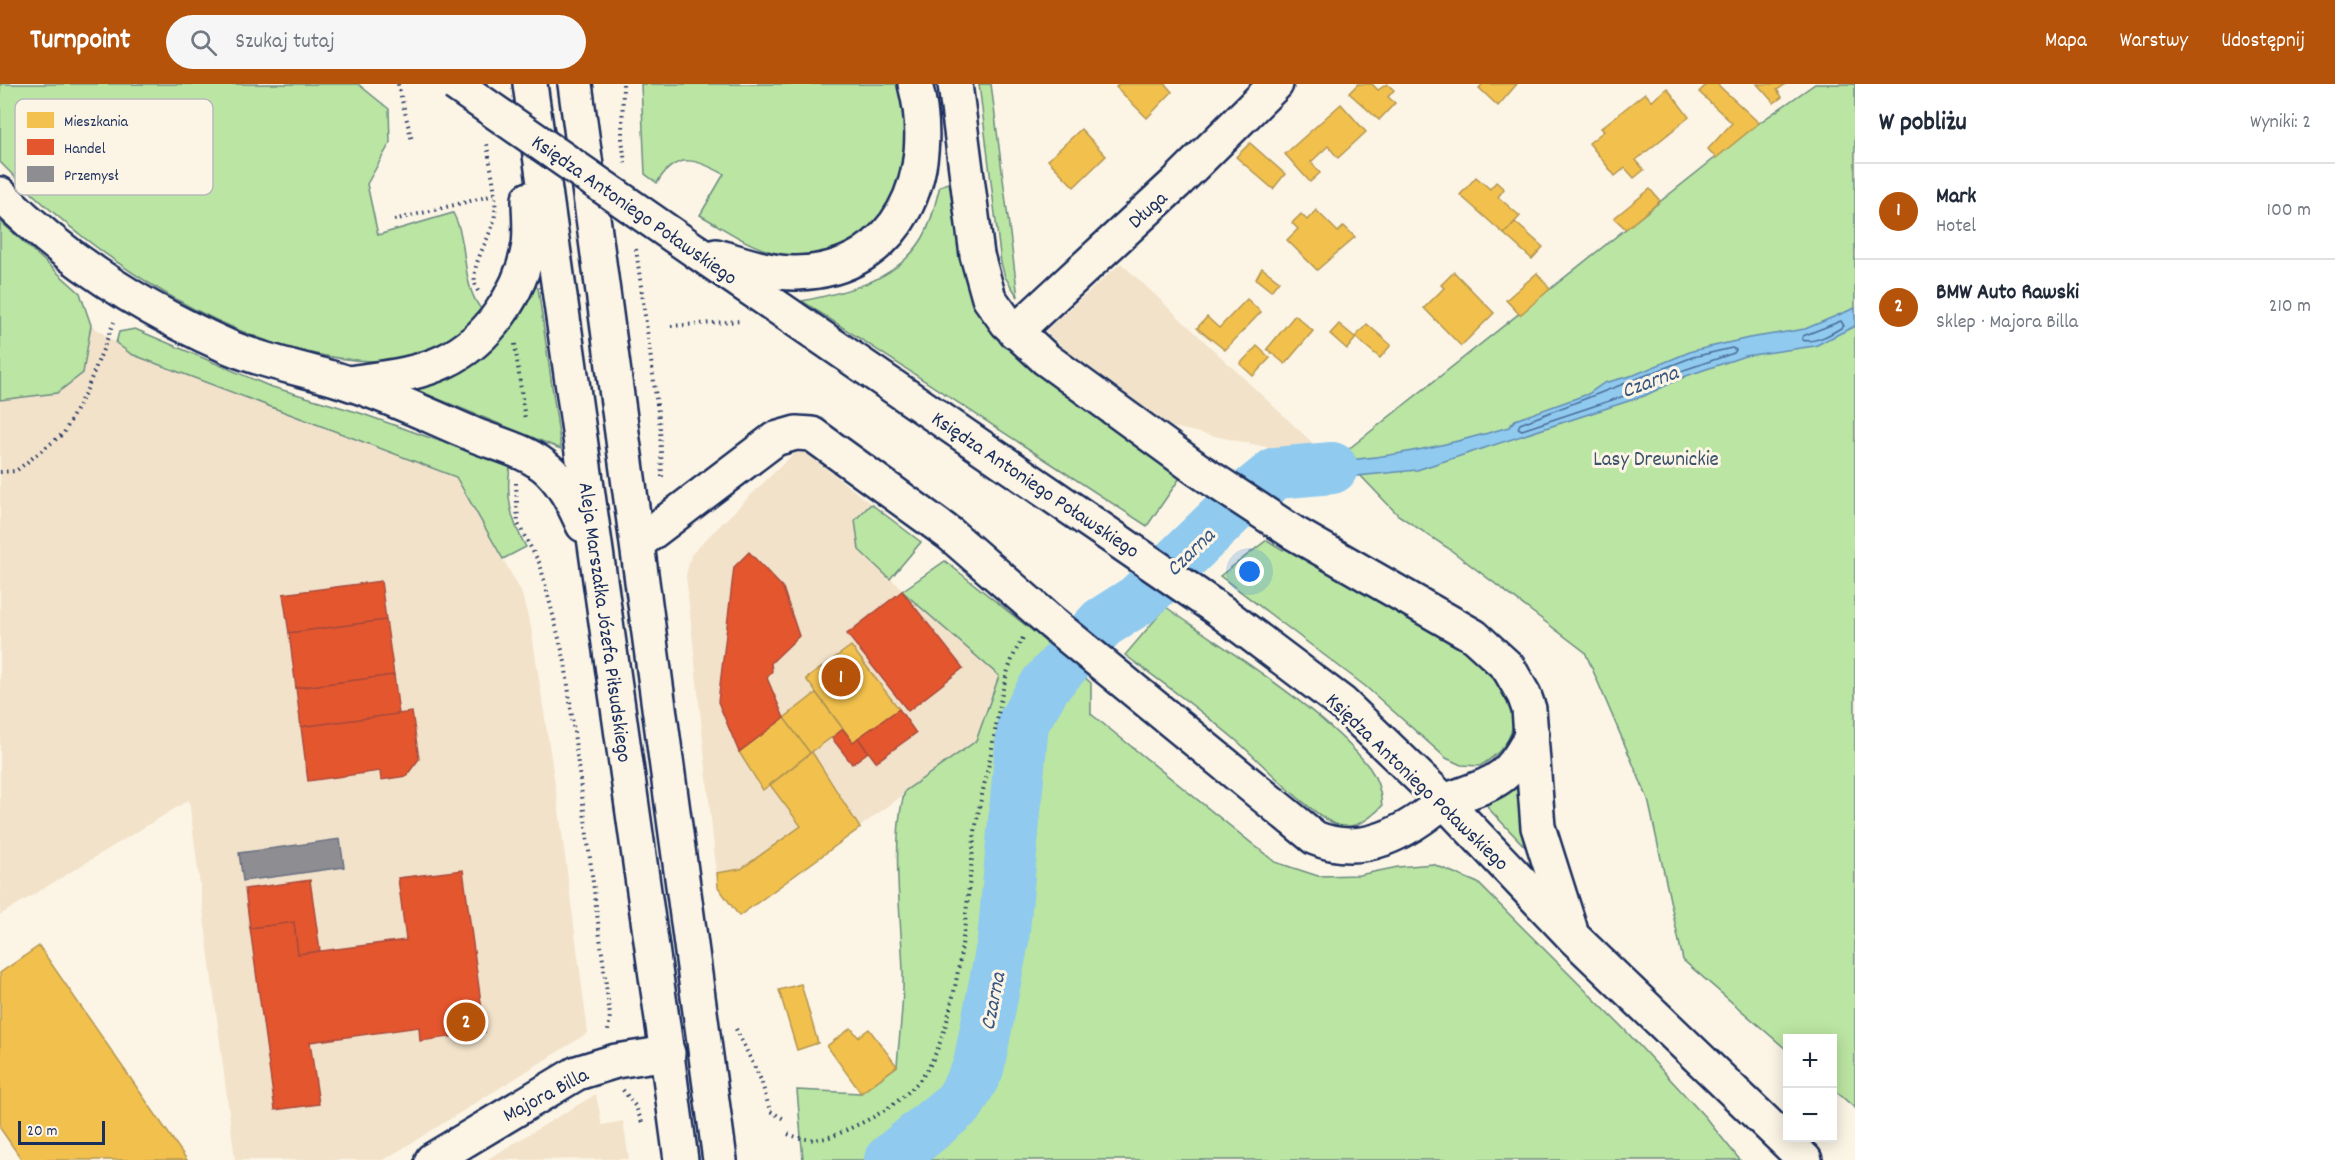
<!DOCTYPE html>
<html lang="pl">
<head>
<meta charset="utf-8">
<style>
	:root { --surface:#fff; --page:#f6f6f7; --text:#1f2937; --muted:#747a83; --line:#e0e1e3; --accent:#b45309 }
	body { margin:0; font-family:Dekko,sans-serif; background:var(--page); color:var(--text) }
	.controls { position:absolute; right:18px; bottom:18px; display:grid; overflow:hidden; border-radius:0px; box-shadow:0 3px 15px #0003 }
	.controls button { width:54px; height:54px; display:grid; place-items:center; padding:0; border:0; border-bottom:2px solid var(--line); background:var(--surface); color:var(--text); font:30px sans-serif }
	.scale { position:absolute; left:18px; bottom:15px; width:87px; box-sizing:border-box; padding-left:6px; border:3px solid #1b2f5e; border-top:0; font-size:16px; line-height:21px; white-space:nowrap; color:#1b2f5e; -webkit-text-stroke:4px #fcf5e5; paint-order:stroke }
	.you { position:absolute; left:1250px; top:488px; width:21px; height:21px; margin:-15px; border:4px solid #fff; border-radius:50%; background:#1a73e8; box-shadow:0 0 0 9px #1a73e833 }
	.badge { display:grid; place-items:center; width:39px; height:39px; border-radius:50%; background:var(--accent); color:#fff; font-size:20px; font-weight:700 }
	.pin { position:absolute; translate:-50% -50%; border:3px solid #fff; box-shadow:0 2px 6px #0006 }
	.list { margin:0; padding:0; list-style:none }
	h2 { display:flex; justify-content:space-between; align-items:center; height:78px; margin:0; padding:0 24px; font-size:26px }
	h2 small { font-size:20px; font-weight:400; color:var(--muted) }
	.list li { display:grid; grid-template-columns:39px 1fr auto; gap:18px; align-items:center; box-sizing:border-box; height:96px; padding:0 24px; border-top:2px solid var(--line) }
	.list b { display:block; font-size:22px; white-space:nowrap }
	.list p { margin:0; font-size:20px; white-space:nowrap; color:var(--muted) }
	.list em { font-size:20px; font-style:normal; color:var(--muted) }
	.icon { flex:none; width:33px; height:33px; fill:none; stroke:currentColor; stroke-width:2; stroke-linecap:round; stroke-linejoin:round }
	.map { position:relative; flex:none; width:1855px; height:1076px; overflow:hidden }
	header { display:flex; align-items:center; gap:36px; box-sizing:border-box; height:84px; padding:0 30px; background:var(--accent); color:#fff }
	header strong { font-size:28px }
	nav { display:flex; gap:33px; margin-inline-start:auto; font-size:21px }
	.search { width:420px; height:54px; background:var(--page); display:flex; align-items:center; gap:15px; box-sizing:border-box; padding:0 21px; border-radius:33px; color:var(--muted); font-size:22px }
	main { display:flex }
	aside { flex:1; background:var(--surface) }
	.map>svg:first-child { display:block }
	.built { fill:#f2e2ca }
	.green { fill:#bbe5a2; stroke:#6b8a80; stroke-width:1.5 }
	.water { fill:#90caef; stroke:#618cb5; stroke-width:1.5 }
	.homes { fill:#f2c14e; stroke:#b29553; stroke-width:1.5 }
	.shops { fill:#e4572e; stroke:#a84b3c; stroke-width:1.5 }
	.industry { fill:#8d8d92; stroke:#6b7182; stroke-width:1.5 }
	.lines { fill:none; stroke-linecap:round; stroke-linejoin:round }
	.shore { stroke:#4a6d98; stroke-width:1.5 }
	.river { stroke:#90caef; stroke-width:52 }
	.minor-casing { stroke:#1b2f5e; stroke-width:38 }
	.major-casing { stroke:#1b2f5e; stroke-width:38 }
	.path { stroke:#1b2f5e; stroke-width:4; stroke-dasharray:1.5 4.5; stroke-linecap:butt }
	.minor { stroke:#fcf5e5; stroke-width:33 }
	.major { stroke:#fcf5e5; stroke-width:33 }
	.major-bridge-casing { stroke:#1b2f5e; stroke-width:38; stroke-linecap:butt }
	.major-bridge { stroke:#fcf5e5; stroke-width:33 }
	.labels { text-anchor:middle; stroke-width:6; stroke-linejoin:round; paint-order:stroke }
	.street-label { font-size:21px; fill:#1b2f5e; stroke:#fcf5e5 }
	.park-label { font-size:21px; fill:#3b536c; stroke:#fcf5e5 }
	.water-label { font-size:22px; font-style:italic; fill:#385682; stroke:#fcf5e5 }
	.key { fill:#fcf5e5; stroke:#b8babc; stroke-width:1.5 }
	.key-label { font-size:16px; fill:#1b2f5e }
</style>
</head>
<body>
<header>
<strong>Turnpoint</strong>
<div class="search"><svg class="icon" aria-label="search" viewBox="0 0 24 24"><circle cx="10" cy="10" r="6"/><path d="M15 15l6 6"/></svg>Szukaj tutaj</div>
<nav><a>Mapa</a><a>Warstwy</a><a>Udostępnij</a></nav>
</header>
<main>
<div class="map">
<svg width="1855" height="1076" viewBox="0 0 1855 1076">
	<rect width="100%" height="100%" fill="#fcf5e5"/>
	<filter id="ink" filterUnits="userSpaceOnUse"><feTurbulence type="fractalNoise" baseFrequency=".0167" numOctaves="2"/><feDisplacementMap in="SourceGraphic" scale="12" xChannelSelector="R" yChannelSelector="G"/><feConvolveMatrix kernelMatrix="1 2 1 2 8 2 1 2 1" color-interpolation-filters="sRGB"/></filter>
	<g filter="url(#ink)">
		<g class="built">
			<polygon points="1121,179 1332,377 1172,343 1066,266 1045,247"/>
			<polygon points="91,241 131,270 456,393 521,507 531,543 559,726 588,949 384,1076 235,1076 189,716 0,831 0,316 57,309 83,289"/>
			<polygon points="805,368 871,420 855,436 859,466 999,592 976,657 739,832 718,803 686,491 691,471 707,454 794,369"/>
			<polygon points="596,1010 602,1041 623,1037 629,1075 486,1076"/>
		</g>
		<g class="green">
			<path d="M0 0H358L389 25 390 59 367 100 378 151 453 129C469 158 460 201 482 226L464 246 441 261 442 264C419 271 395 278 371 277 235 272 92 173 0 78Z"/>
			<path d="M641 0H897C924 79 883 180 787 171 756 168 727 146 700 131L724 90C697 76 677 66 657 99L645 90Z"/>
			<polygon points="979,0 991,0 1018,213 1005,193 1001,179"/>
			<polygon points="1815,0 1855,0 1855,1024 1833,1005 1832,954 1788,954 1787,966 1683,876 1648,715 1585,568 1448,464 1398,431 1341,371 1759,39"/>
			<path d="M955 96 964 174 1182 391 1147 442 802 217C847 208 896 197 922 155 932 139 935 119 940 102Z"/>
			<polygon points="0,137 80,209 91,241 83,289 57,309 0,316"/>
			<polygon points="533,200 538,204 561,365 416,306"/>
			<path d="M135 245 269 302 360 329 510 382C506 413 510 435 526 463L503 475 456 393 131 270 116 259 119 248Z"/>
			<polygon points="871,420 921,458 890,495 859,466 855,436"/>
			<path d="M1267 456 1283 466 1289 457 1462 565C1503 599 1543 644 1480 682L1461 681 1446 674 1365 602 1220 492Z"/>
			<path d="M945 477 1039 552 1091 599V630L1275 778 1318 792 1359 791 1398 783 1433 780 1478 799 1625 946 1705 1033 1740 1076H803L797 1006 861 1009 897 982C899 952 904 921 903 890 902 839 890 755 905 707L976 657 999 592 902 507Z"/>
			<path d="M1166 523C1229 568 1322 624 1369 683 1378 695 1381 708 1382 722 1372 733 1358 744 1342 742 1317 738 1260 677 1238 658 1202 627 1163 599 1125 571Z"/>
			<polygon points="1518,702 1532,770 1489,725 1486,719"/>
		</g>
		<path class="water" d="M1855 224V242L1815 262 1745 272 1686 292 1644 312 1417 386 1347 393 1301 392 1269 404 1253 393C1271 374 1308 378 1332 377 1393 374 1451 360 1509 343L1515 336 1588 310 1604 299 1634 291 1692 267 1749 254 1805 245Z"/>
		<g class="homes">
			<polygon points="1119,0 1165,0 1172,8 1147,34 1116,3"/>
			<polygon points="1358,0 1372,0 1378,6 1387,0 1394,6 1388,13 1395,19 1379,36 1349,9"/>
			<polygon points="1483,0 1517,0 1498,22 1479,4"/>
			<polygon points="1707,0 1717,0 1759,39 1716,74 1708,65 1732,39 1699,8"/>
			<polygon points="1757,0 1786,0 1777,6 1782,13 1774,19"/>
			<polygon points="1667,4 1689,33 1636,76 1644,86 1634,94 1625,84 1615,92 1589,59 1604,47 1601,44 1645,9 1652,17"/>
			<polygon points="1341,20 1366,48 1338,74 1328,62 1311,78 1320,89 1310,98 1285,70"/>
			<polygon points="1081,45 1106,72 1074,103 1048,76"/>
			<polygon points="1250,59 1285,90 1273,105 1236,73"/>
			<polygon points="1476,93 1490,105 1496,98 1504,105 1498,113 1520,132 1504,150 1460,111"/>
			<polygon points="1650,105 1660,117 1626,145 1614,134"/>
			<polygon points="1316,126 1338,148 1344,142 1355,153 1317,186 1287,156 1298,145 1292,139 1301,130 1307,136"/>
			<polygon points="1515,138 1543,163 1532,175 1504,150"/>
			<polygon points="1262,184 1279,197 1271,207 1256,195"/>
			<polygon points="1454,188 1494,229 1461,262 1424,224 1444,204 1441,201"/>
			<polygon points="1537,189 1550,205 1520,231 1506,216"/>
			<polygon points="1247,215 1261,228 1225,266 1197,244 1207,233 1219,244"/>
			<polygon points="1295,231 1313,247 1285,280 1267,265"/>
			<polygon points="1339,240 1356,254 1347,265 1330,250"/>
			<polygon points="1367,240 1391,261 1380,274 1355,253"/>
			<polygon points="1257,262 1270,274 1253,292 1240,280"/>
			<polygon points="851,562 899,625 853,658 806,595"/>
			<polygon points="816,609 843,645 810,669 784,634"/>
			<polygon points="784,634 810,669 763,706 739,668"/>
			<polygon points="812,668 860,744 739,832 718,803 717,789 741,785 801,742 770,701"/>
			<polygon points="39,862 187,1076 22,1076 0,1044 0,889"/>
			<polygon points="801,900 818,959 797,966 779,906"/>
			<polygon points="851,944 858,953 869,945 897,982 861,1009 827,962"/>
		</g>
		<g class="shops">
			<polygon points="749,468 783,504 799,552 771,579 772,587 767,594 784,634 739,668 718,618 734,483"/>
			<polygon points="381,497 386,536 289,549 283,510"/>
			<polygon points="902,507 963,584 908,627 847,550"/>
			<polygon points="386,536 394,591 296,604 289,549"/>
			<polygon points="394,591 399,630 301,643 296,604"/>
			<polygon points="899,625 916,649 876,678 858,654"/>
			<polygon points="412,628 419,675 406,692 381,696 380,687 308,697 301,643"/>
			<polygon points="843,645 853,658 858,654 868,668 852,680 832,654"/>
			<polygon points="463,786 485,948 420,957 419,943 310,958 319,1020 275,1026 250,844 294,838 298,870 406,856 398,794"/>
			<polygon points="310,796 320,867 298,870 294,838 250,844 245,805"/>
		</g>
		<polygon class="industry" points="340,755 344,783 243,797 239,769"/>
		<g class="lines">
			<g class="shore">
				<path d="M1841 237 1844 242C1833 249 1815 260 1802 256L1803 252Z"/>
				<polygon points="1732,264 1736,266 1734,269 1684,286 1642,306 1522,346 1518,344 1520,340 1693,273"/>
			</g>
			<polyline class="river" points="890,1076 960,1018 978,985 1003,857 1023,639 1046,600 1102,539 1138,516 1232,425 1276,389 1332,384"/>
			<defs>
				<g id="minor">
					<polyline points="1015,248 1176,99 1276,0"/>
					<path d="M638 459 775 355 796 349 812 350 950 450 1052 539 1315 754C1363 774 1407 748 1444 717"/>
					<polyline points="432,1076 577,989 616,977 668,969"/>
				</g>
				<g id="major">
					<path d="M530 0C580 359 634 717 681 1076"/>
					<polyline points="575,0 720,1076"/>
					<polyline points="955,0 977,171 989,214 1007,239 1046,275 1197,385 1294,449 1474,552 1508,583 1524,611 1529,625 1538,743 1570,844"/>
					<path d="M0 110C65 176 145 226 229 263 269 280 311 286 351 300 394 314 436 335 477 352 503 362 530 368 550 387 566 403 574 422 583 441"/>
					<polyline points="697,168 1219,526 1342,619 1444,717 1573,853 1805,1076"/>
					<path d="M716 172C742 179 770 190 797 189 900 186 939 89 915 0"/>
					<path d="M350 299C382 294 416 291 445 277 488 257 521 208 529 161 531 146 529 130 529 115"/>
					<path d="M1444 717C1492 699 1508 700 1532 650"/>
				</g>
			</defs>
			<use href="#minor" class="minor-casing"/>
			<use href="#major" class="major-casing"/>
			<g class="path">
				<polyline points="398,0 412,57"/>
				<polyline points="623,0 622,54 625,80"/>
				<polyline points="394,136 494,111"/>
				<polyline points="636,165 660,343 662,393"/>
				<path d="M478 207C465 183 493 154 495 130 497 107 490 83 487 60"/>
				<polyline points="671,242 741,237"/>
				<polyline points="515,260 525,336"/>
				<polyline points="0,388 16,387 64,349 87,305 114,238"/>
				<polyline points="516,399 518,440 540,480 565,578 610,932 608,947"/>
				<polyline points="736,945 761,996 770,1027 784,1035"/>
				<polyline points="623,1006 636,1023 643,1041"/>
				<path d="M788 1050C816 1061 830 1054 857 1041 880 1031 902 1016 919 997 958 952 966 825 973 765 976 729 987 694 993 658 1000 623 1003 585 1023 554"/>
			</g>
			<use href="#minor" class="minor"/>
			<use href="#major" class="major"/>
			<defs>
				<polyline id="major-bridge" points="455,0 697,168"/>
			</defs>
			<use href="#major-bridge" class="major-bridge-casing"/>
			<use href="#major-bridge" class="major-bridge"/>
		</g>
	</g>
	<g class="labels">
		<g class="street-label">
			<text transform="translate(635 125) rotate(35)" y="7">Księdza Antoniego Poławskiego</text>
			<text transform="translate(1147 125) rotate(-42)" y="7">Długa</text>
			<text transform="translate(1036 400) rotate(34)" y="7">Księdza Antoniego Poławskiego</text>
			<text transform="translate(606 538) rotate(82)" y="7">Aleja Marszałka Józefa Piłsudskiego</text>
			<text transform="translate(1418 697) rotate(44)" y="7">Księdza Antoniego Poławskiego</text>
			<text transform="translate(545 1010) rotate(-28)" y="7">Majora Billa</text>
		</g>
		<g class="park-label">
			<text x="1656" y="381">Lasy Drewnickie</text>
		</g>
		<g class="water-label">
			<text transform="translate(1649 296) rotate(-20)" y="8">Czarna</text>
			<text transform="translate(1189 467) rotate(-44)" y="8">Czarna</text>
			<text transform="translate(991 917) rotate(-79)" y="8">Czarna</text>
		</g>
	</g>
	<rect x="15" y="15" width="198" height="96" rx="9" class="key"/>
	<rect x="27" y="28" width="27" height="16" fill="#f2c14e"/>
	<rect x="27" y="55" width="27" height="16" fill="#e4572e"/>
	<rect x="27" y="82" width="27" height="16" fill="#8d8d92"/>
	<g class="key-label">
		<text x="64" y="42">Mieszkania</text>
		<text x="64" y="69">Handel</text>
		<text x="64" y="96">Przemysł</text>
	</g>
</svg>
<div class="controls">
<button>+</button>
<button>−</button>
</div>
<div class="scale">20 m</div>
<div class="you"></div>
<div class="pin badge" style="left:841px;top:593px">1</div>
<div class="pin badge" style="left:466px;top:938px">2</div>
</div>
<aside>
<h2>W pobliżu<small>Wyniki: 2</small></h2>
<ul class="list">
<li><span class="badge">1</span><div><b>Mark</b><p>Hotel</p></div><em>100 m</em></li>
<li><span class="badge">2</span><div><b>BMW Auto Rawski</b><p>Sklep · Majora Billa</p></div><em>210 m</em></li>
</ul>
</aside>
</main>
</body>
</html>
